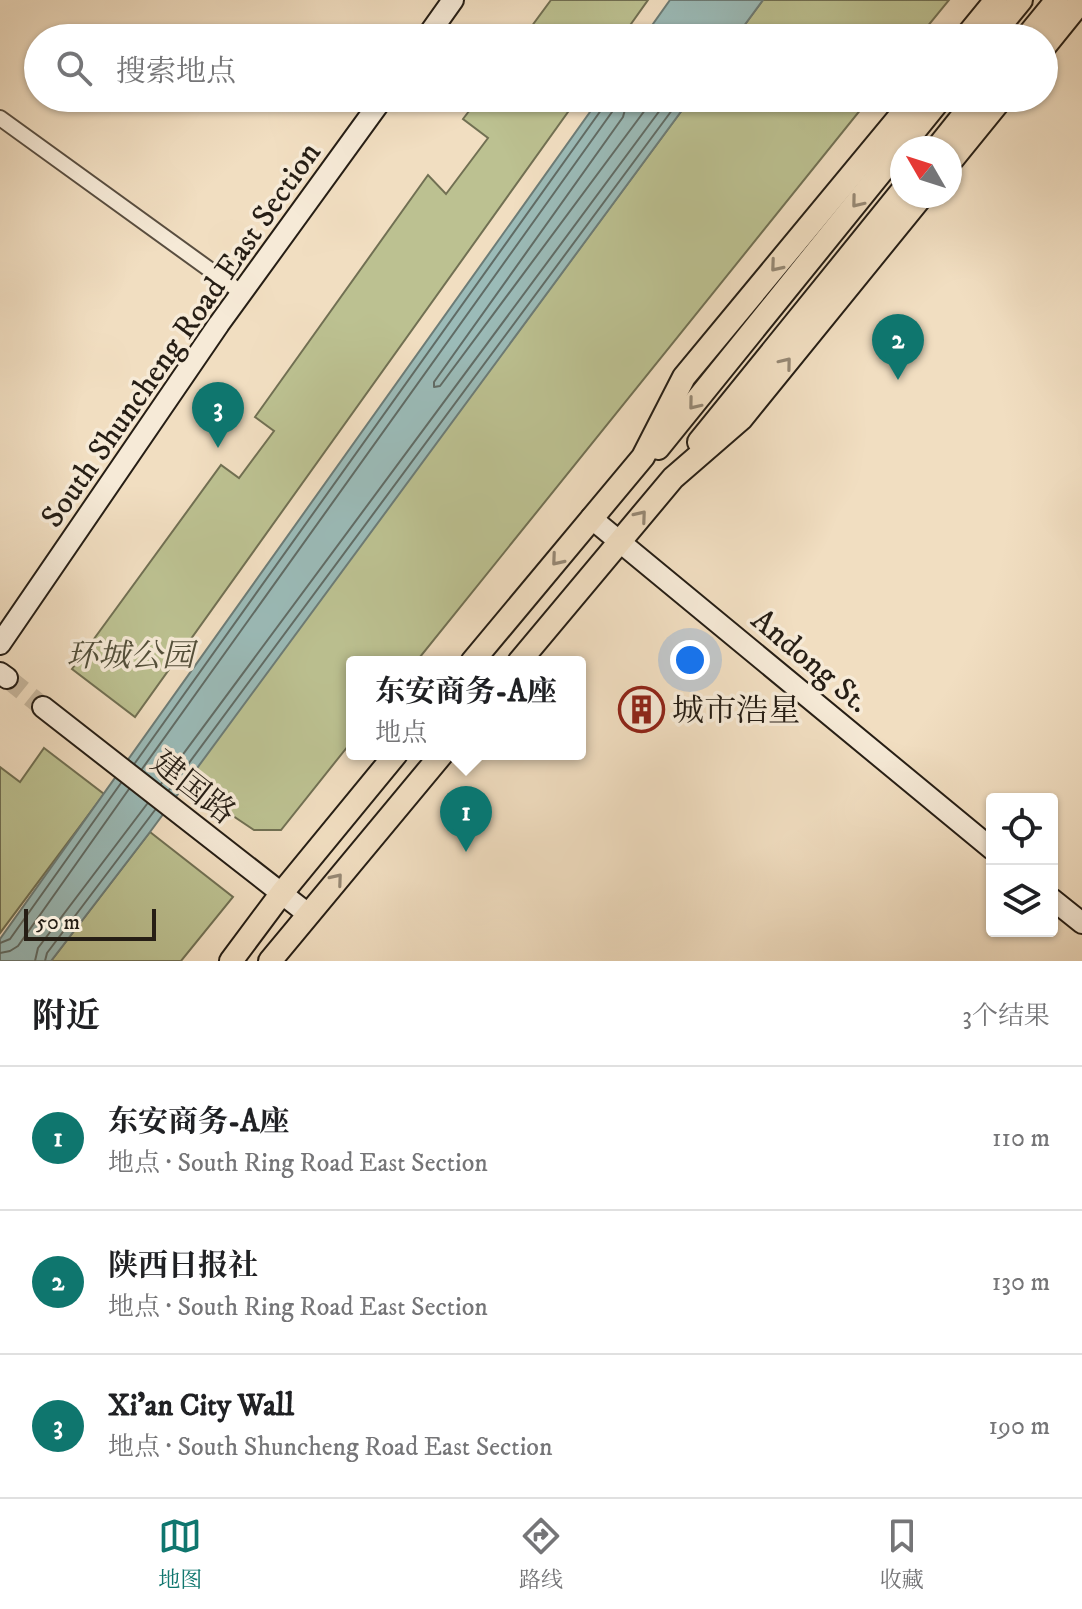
<!DOCTYPE html>
<html lang="zh">
<head>
<meta charset="utf-8">
<style>
	:root { --surface:#fff; --page:#f6f6f6; --text:#202124; --muted:#757577; --line:#e0e0e0; --accent:#0f766e }
	body { margin:0; font-family:"IM FELL DW Pica","Noto Serif SC",serif; background:var(--page); color:var(--text) }
	.controls { position:absolute; right:24px; bottom:24px; display:grid; overflow:hidden; border-radius:8px; box-shadow:0 2px 6px #0004 }
	.controls button { width:72px; height:72px; display:grid; place-items:center; padding:0; border:0; border-bottom:2px solid var(--line); background:var(--surface); color:var(--text); font:40px sans-serif }
	.compass { position:absolute; left:890px; top:136px; width:72px; height:72px; border-radius:50%; background:var(--surface); box-shadow:0 2px 6px #0004; rotate:309deg }
	.scale { position:absolute; left:24px; bottom:20px; width:132px; box-sizing:border-box; padding-left:8px; border:4px solid #261e15; border-top:0; font-size:22px; line-height:28px; white-space:nowrap; color:#261e15; -webkit-text-stroke:6px #f6ead7; paint-order:stroke }
	.you { position:absolute; left:690px; top:660px; width:28px; height:28px; margin:-20px; border:6px solid #fff; border-radius:50%; background:#1a73e8; box-shadow:0 0 0 12px #1a73e833 }
	.badge { display:grid; place-items:center; width:52px; height:52px; border-radius:50%; background:var(--accent); color:#fff; font-size:26px; font-weight:700 }
	.pin { position:absolute; translate:-50% -66px; filter:drop-shadow(0 2px 4px #0008) }
	.pin::after { content:''; position:absolute; top:42px; width:28px; height:24px; background:inherit; clip-path:polygon(0 0,100% 0,50% 100%) }
	.popup { position:absolute; left:346px; top:656px; width:240px; height:104px; box-sizing:border-box; display:grid; place-content:center; border-radius:8px; background:var(--surface); filter:drop-shadow(0 2px 6px #0005); font-size:26px; white-space:nowrap; color:var(--muted) }
	.popup b { font-size:30px; color:var(--text) }
	.popup::after { content:''; position:absolute; left:50%; top:100%; margin-left:-16px; border:16px solid transparent; border-top-color:var(--surface) }
	.list { margin:0; padding:0; list-style:none }
	h2 { display:flex; justify-content:space-between; align-items:center; height:104px; margin:0; padding:0 32px; font-size:34px }
	h2 small { font-size:26px; font-weight:400; color:var(--muted) }
	.list li { display:grid; grid-template-columns:52px 1fr auto; gap:24px; align-items:center; box-sizing:border-box; height:144px; padding:0 32px; border-top:2px solid var(--line) }
	.list b { display:block; font-size:30px; white-space:nowrap }
	.list p { margin:0; font-size:26px; white-space:nowrap; color:var(--muted) }
	.list em { font-size:26px; font-style:normal; color:var(--muted) }
	.icon { flex:none; width:44px; height:44px; fill:none; stroke:currentColor; stroke-width:2; stroke-linecap:round; stroke-linejoin:round }
	.map { position:relative; flex:none; width:1082px; height:961px; overflow:hidden }
	.search { position:absolute; background:var(--surface); box-shadow:0 2px 6px #0004; left:24px; right:24px; top:24px; height:88px; display:flex; align-items:center; gap:20px; box-sizing:border-box; padding:0 28px; border-radius:44px; color:var(--muted); font-size:30px }
	.sheet { height:536px; background:var(--surface) }
	nav { display:flex; justify-content:space-around; align-items:center; box-sizing:border-box; height:112px; border-top:2px solid var(--line); background:var(--surface); font-size:22px; color:var(--muted) }
	nav a { display:grid; justify-items:center; gap:4px }
	nav .on { color:var(--accent) }
	.map>svg:first-child { display:block }
	.green { fill:#bcc191; stroke:#717053; stroke-width:2 }
	.water { fill:#9bbbb8; stroke:#6c7c77; stroke-width:2 }
	.lines { fill:none; stroke-linecap:round; stroke-linejoin:round }
	.shore { stroke:#606c66; stroke-width:2 }
	.secondary-tunnel { stroke:#c8b89f; stroke-width:20; stroke-dasharray:20 10; stroke-linecap:butt }
	.street-casing { stroke:#594e40; stroke-width:18 }
	.secondary-casing { stroke:#261e15; stroke-width:24 }
	.primary-casing { stroke:#261e15; stroke-width:26 }
	.street { stroke:#f6ead7; stroke-width:14 }
	.secondary { stroke:#f6ead7; stroke-width:20 }
	.primary { stroke:#f1dec1; stroke-width:22 }
	.oneway { stroke:#968874 }
	.labels { text-anchor:middle; stroke-width:7; stroke-linejoin:round; paint-order:stroke }
	.street-label { font-size:32px; fill:#261e15; stroke:#f6ead7 }
	.park-label { font-size:32px; font-style:italic; fill:#534f3a; stroke:#f6ead7 }
	.poi-label { font-size:32px; fill:#261e15; stroke:#f6ead7; text-anchor:start }
</style>
</head>
<body>
<div class="map">
<svg width="1082" height="961" viewBox="0 0 1082 961">
	<rect width="100%" height="100%" fill="#f1dec1"/>
	<filter id="stains"><feTurbulence type="fractalNoise" baseFrequency=".0025" numOctaves="4"/><feColorMatrix values="0 0 0 0 .2 0 0 0 0 .09 0 0 0 0 .02 0 0 0 .5 -.17"/></filter>
	<radialGradient id="worn" r=".72"><stop offset=".6" stop-color="#630" stop-opacity="0"/><stop offset="1" stop-color="#630" stop-opacity=".3"/></radialGradient>
	<g class="green">
		<polygon points="551,0 648,0 621,38 523,38"/>
		<polygon points="763,0 949,0 918,38 735,38"/>
		<polygon points="479,98 578,98 135,717 72,669 221,465 239,478 274,431 255,417 428,175 446,194 488,138 463,119"/>
		<polygon points="691,98 870,98 416,662 352,662 352,741 281,830 254,830 184,783"/>
		<polygon points="44,748 104,794 0,933 0,767 20,782"/>
		<polygon points="150,832 233,897 181,961 51,961"/>
	</g>
	<g class="water">
		<polygon points="670,0 763,0 735,38 643,38"/>
		<polygon points="600,98 691,98 150,832 51,961 0,961 0,939"/>
	</g>
	<g class="lines">
		<g class="shore">
			<polyline points="628,98 623,117 434,382 434,387 440,386 654,98"/>
			<polyline points="135,763 604,106 606,98"/>
			<polyline points="142,769 612,112 616,98"/>
			<polyline points="161,784 669,98"/>
			<polyline points="169,790 681,98"/>
			<polyline points="0,943 10,939 121,783"/>
			<polyline points="0,953 10,951 18,946 129,789"/>
			<polyline points="35,961 38,948 147,804"/>
			<polyline points="45,961 47,953 155,810"/>
		</g>
		<polyline class="secondary-tunnel" points="7,678 43,707"/>
		<defs>
			<polyline id="street" points="0,118 242,293"/>
			<g id="secondary">
				<polyline points="426,38 453,0"/>
				<polyline points="591,518 992,849"/>
				<polyline points="0,644 219,324 383,98"/>
				<polyline points="0,673 7,678"/>
				<polyline points="43,707 308,914"/>
				<polyline points="1052,899 1082,923"/>
			</g>
			<g id="primary">
				<polyline points="965,38 996,0"/>
				<polyline points="990,38 1021,0"/>
				<polyline points="1026,38 1057,0"/>
				<polyline points="1044,47 1082,0"/>
				<polyline points="937,148 977,98"/>
				<polyline points="950,162 1002,98"/>
				<polyline points="699,442 902,191"/>
				<polyline points="658,448 941,98"/>
				<polyline points="472,662 643,457 684,377 915,98"/>
				<polyline points="519,662 673,478 741,419 922,196"/>
				<polyline points="231,961 281,894 396,754"/>
				<polyline points="270,961 442,754"/>
			</g>
		</defs>
		<use href="#street" class="street-casing"/>
		<use href="#secondary" class="secondary-casing"/>
		<use href="#primary" class="primary-casing"/>
		<use href="#street" class="street"/>
		<use href="#secondary" class="secondary"/>
		<use href="#primary" class="primary"/>
	</g>
	<defs><path id="oneway-chevron" d="M-2-3.5L2.5 0L-2 3.5" fill="none" stroke-width="1.6" stroke-linecap="round" stroke-linejoin="round" transform="scale(2)"/></defs>
	<g class="oneway">
		<use href="#oneway-chevron" transform="translate(857 202) rotate(129)"/>
		<use href="#oneway-chevron" transform="translate(776 266) rotate(130)"/>
		<use href="#oneway-chevron" transform="translate(786 363) rotate(-51)"/>
		<use href="#oneway-chevron" transform="translate(694 404) rotate(129)"/>
		<use href="#oneway-chevron" transform="translate(641 516) rotate(-50)"/>
		<use href="#oneway-chevron" transform="translate(557 560) rotate(130)"/>
		<use href="#oneway-chevron" transform="translate(337 879) rotate(-50)"/>
	</g>
	<defs>
		<symbol id="building-ring" viewBox="-11 -11 22 22"><circle r="9.5" fill="#f6ead7" stroke="#8f2418" stroke-width="1.5"/><path d="M-4-6H4V6H1V3H-1V6H-4ZM-2.5-4.3h1.7v1.8h-1.7ZM.8-4.3h1.7v1.8H.8ZM-2.5-1h1.7V.8h-1.7ZM.8-1h1.7V.8H.8Z" fill="#8f2418"/></symbol>
	</defs>
	<g fill-rule="evenodd">
		<use href="#building-ring" x="616" y="684" width="51" height="51"/>
	</g>
	<g class="labels">
		<g class="street-label">
			<text transform="translate(180 334) rotate(-55)" y="11">South Shuncheng Road East Section</text>
			<text transform="translate(811 660) rotate(40)" y="11">Andong St.</text>
			<text transform="translate(194 787) rotate(38)" y="11">建国路</text>
		</g>
		<g class="park-label">
			<text x="130" y="666">环城公园</text>
		</g>
		<g class="poi-label">
			<text x="672" y="721">城市浩星</text>
		</g>
	</g>
	<rect width="100%" height="100%" filter="url(#stains)"/>
	<rect width="100%" height="100%" fill="url(#worn)"/>
</svg>
<div class="controls">
<button><svg class="icon" aria-label="locate" viewBox="0 0 24 24"><circle cx="12" cy="12" r="6"/><path d="M12 2v4M12 18v4M2 12h4M18 12h4"/></svg></button>
<button><svg class="icon" aria-label="layers" viewBox="0 0 24 24"><path d="M12 4l9 5-9 5-9-5zM3 14l9 5 9-5"/></svg></button>
</div>
<svg class="compass" viewBox="-18 -18 36 36"><path d="M0-13l5 13h-10z" fill="#e53935"/><path d="M0 13l5-13h-10z" fill="#757577"/></svg>
<div class="scale">50 m</div>
<div class="you"></div>
<div class="pin badge" style="left:466px;top:852px">1</div>
<div class="popup"><b>东安商务-A座</b>地点</div>
<div class="pin badge" style="left:898px;top:380px">2</div>
<div class="pin badge" style="left:218px;top:448px">3</div>
<div class="search"><svg class="icon" aria-label="search" viewBox="0 0 24 24"><circle cx="10" cy="10" r="6"/><path d="M15 15l6 6"/></svg>搜索地点</div>
</div>
<section class="sheet">
<h2>附近<small>3个结果</small></h2>
<ul class="list">
<li><span class="badge">1</span><div><b>东安商务-A座</b><p>地点 · South Ring Road East Section</p></div><em>110 m</em></li>
<li><span class="badge">2</span><div><b>陕西日报社</b><p>地点 · South Ring Road East Section</p></div><em>130 m</em></li>
<li><span class="badge">3</span><div><b>Xi'an City Wall</b><p>地点 · South Shuncheng Road East Section</p></div><em>190 m</em></li>
</ul>
</section>
<nav>
<a class="on"><svg class="icon" aria-label="map" viewBox="0 0 24 24"><path d="M3 6l6-2 6 2 6-2v14l-6 2-6-2-6 2zM9 4v14M15 6v14"/></svg>地图</a>
<a><svg class="icon" aria-label="directions" viewBox="0 0 24 24"><path d="M12 3l9 9-9 9-9-9zM9 14v-3h6M13 9l2 2-2 2"/></svg>路线</a>
<a><svg class="icon" aria-label="saved" viewBox="0 0 24 24"><path d="M7 4h10v16l-5-4-5 4z"/></svg>收藏</a>
</nav>
</body>
</html>
